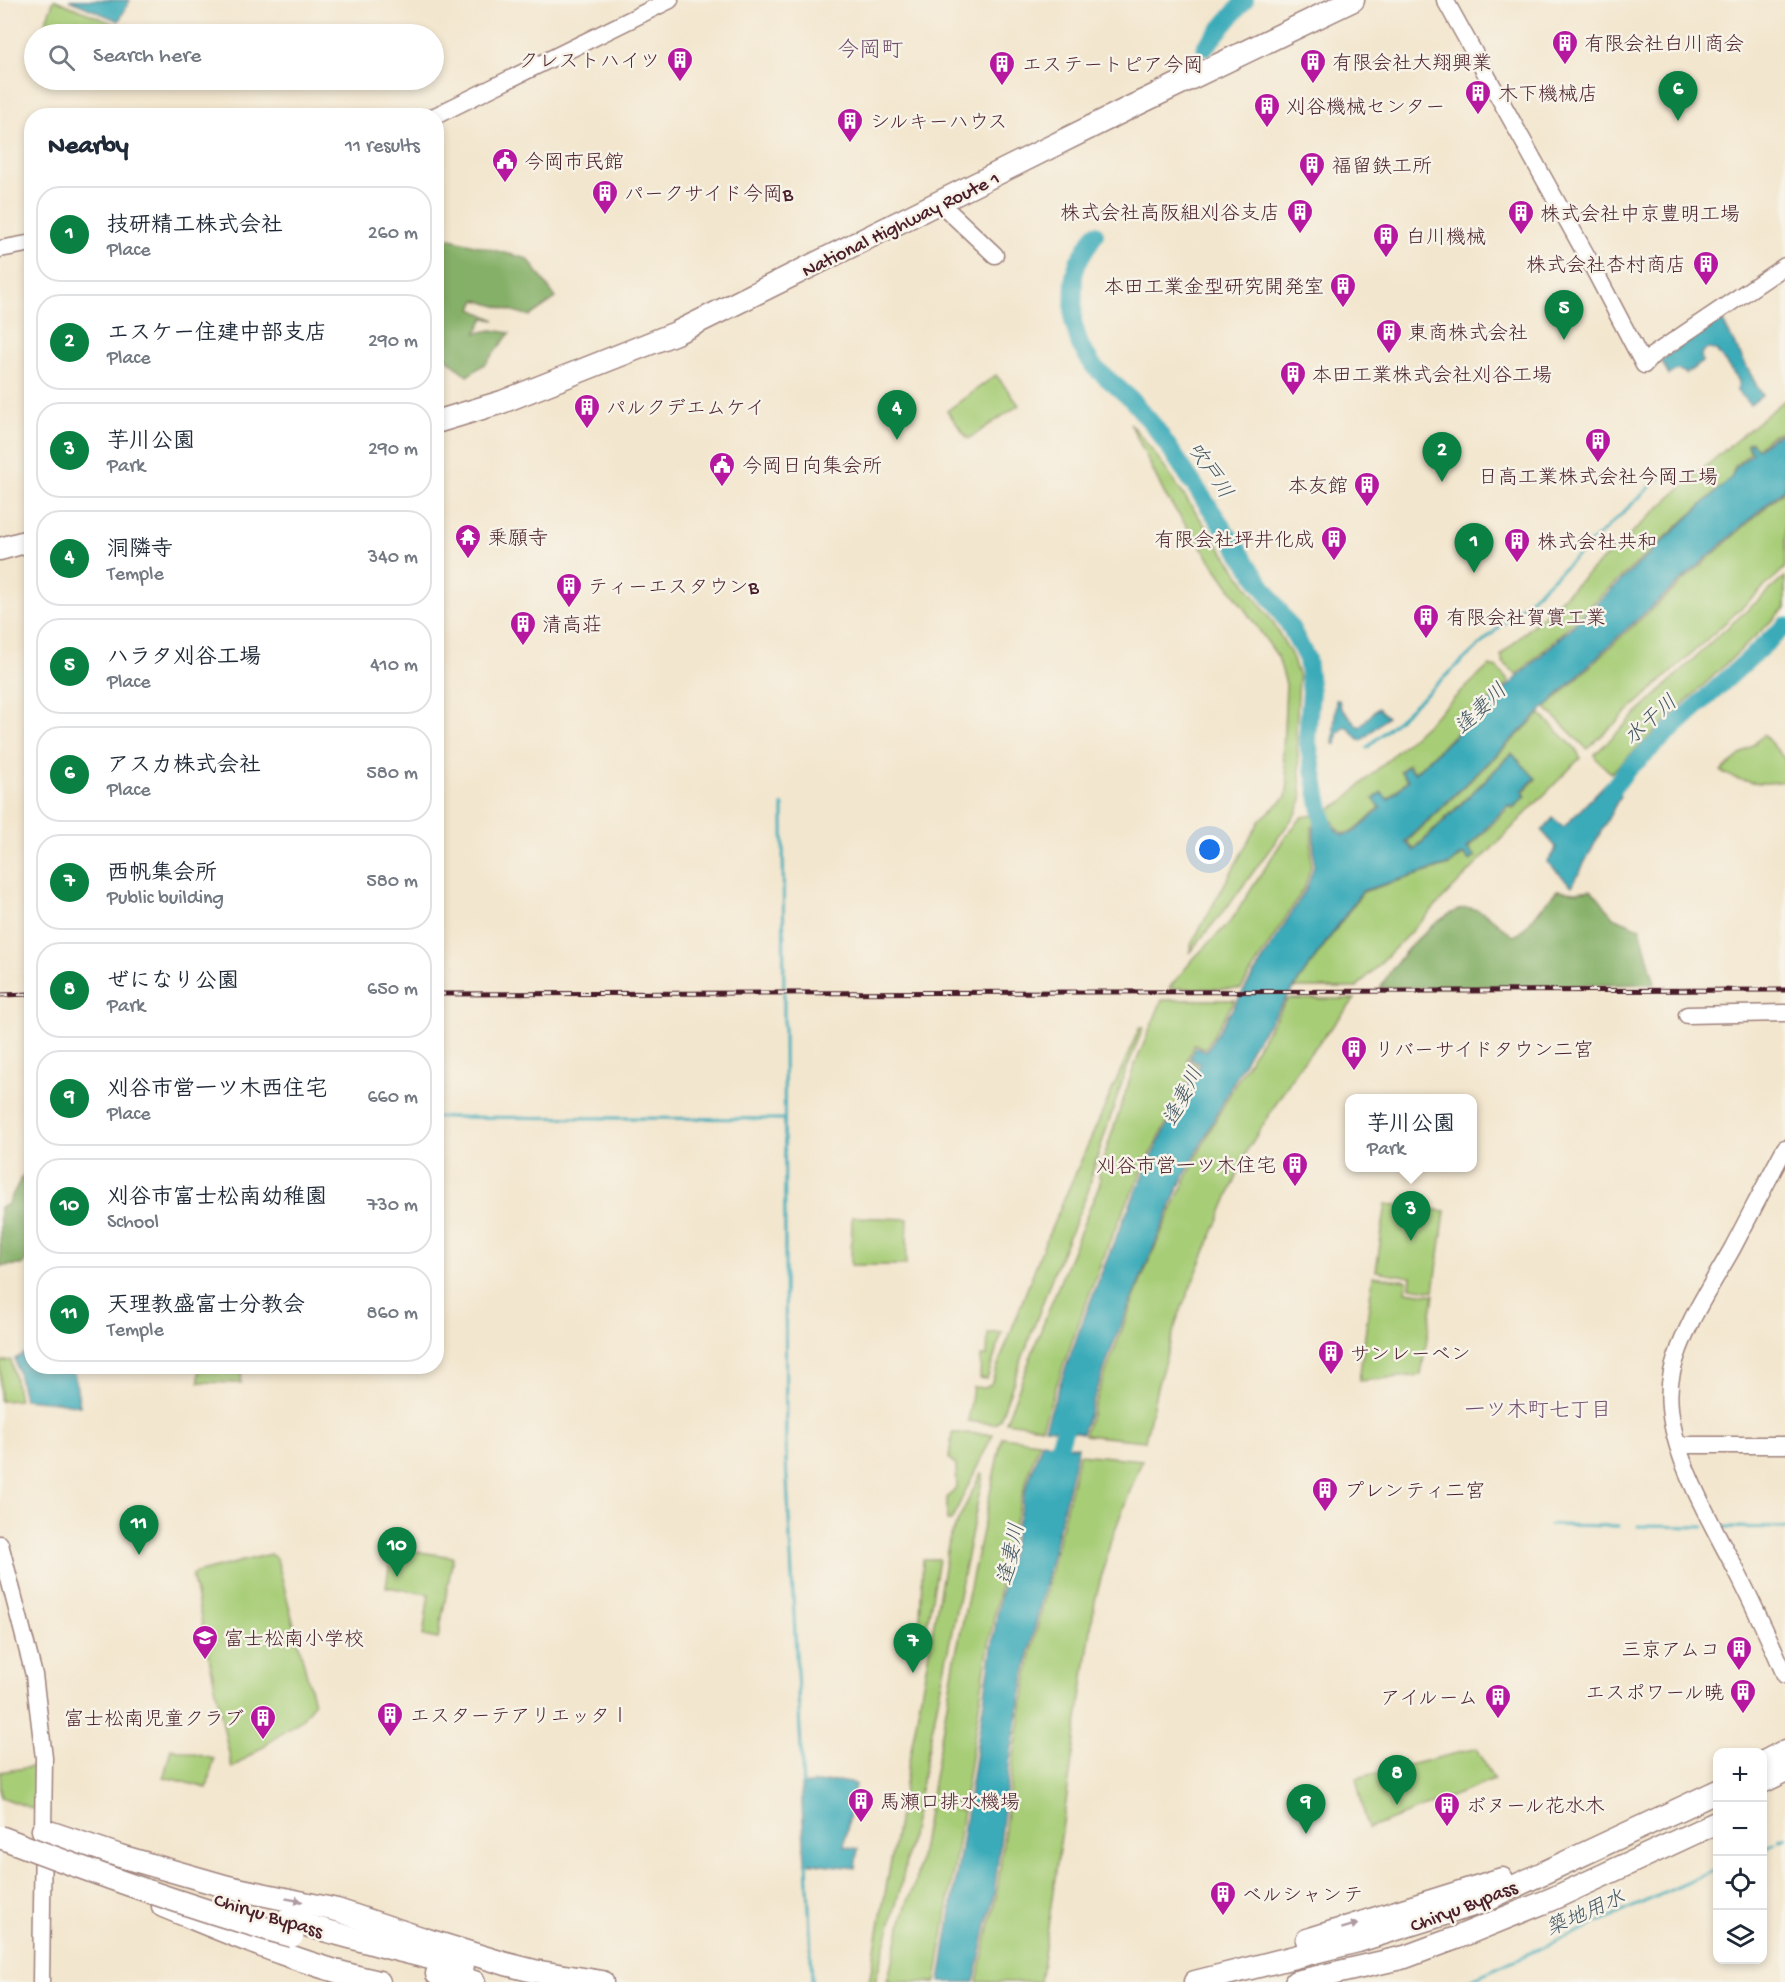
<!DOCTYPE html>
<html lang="en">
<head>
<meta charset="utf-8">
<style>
	:root { --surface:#fff; --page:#f6f6f7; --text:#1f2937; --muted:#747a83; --line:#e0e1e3; --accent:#0b8043 }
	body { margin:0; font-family:"Gochi Hand","Klee One",sans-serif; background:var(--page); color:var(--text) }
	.controls { position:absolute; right:18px; bottom:18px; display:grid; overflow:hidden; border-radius:12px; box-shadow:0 3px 9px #0003 }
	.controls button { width:54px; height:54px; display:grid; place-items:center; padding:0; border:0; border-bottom:2px solid var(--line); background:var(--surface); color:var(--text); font:30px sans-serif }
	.you { position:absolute; left:1210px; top:850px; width:21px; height:21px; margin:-15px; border:4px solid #fff; border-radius:50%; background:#1a73e8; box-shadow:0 0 0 9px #1a73e833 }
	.badge { display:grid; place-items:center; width:39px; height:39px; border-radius:50%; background:var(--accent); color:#fff; font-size:20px; font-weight:700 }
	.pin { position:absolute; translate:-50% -50px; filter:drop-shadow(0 2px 3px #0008) }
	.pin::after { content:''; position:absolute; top:32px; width:21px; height:18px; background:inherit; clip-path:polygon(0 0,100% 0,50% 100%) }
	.popup { position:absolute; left:1345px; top:1094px; width:132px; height:78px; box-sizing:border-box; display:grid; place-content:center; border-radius:12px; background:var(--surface); filter:drop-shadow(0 2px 4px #0005); font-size:20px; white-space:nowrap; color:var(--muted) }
	.popup b { font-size:22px; color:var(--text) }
	.popup::after { content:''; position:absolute; left:50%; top:100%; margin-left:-12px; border:12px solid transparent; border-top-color:var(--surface) }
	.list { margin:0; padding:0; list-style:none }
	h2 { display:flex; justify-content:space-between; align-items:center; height:78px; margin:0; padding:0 24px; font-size:26px }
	h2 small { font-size:20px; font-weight:400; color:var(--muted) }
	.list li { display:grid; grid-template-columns:39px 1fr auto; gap:18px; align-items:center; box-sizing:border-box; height:96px; margin:0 12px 12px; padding:0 12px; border:2px solid var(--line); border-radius:24px }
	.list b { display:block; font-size:22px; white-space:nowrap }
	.list p { margin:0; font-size:20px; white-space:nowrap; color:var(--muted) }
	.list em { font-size:20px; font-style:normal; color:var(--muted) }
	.icon { flex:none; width:33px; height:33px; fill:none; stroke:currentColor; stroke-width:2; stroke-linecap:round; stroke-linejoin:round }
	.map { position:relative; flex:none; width:1785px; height:1982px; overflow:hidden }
	.search { position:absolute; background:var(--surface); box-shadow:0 3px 9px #0003; left:24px; top:24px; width:420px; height:66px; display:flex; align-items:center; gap:15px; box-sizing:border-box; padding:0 21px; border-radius:33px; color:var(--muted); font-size:22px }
	.panel { position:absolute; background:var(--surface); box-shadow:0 3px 9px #0003; left:24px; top:108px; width:420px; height:1266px; border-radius:24px }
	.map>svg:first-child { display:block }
	.green { fill:#a7cd77; stroke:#787651; stroke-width:1.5 }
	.forest { fill:#85b068; stroke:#68684a; stroke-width:1.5 }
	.water { fill:#3babb9; stroke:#426572; stroke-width:1.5 }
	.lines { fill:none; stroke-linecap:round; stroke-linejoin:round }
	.stream { stroke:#3babb9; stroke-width:3 }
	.river { stroke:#3babb9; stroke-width:18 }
	.secondary-casing { stroke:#9e827c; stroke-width:19 }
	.highway-casing { stroke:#9e827c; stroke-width:25 }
	.secondary { stroke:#fff; stroke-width:16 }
	.highway { stroke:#fff; stroke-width:22 }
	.rail-casing { stroke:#4a1f2b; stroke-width:5 }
	.rail { stroke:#f7f3e8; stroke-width:3; stroke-dasharray:9; stroke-linecap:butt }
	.highway-bridge-casing { stroke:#9e827c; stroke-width:25; stroke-linecap:butt }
	.highway-bridge { stroke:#fff; stroke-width:22 }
	.oneway { fill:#ae9aa0 }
	.labels { text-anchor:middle; stroke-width:5; stroke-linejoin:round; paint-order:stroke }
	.poi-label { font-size:20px; fill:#4a1f2b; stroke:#f7f3e8; text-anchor:start }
	.street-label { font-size:20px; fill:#4a1f2b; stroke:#f7f3e8 }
	.water-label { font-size:21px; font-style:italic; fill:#445764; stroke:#f7f3e8 }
	.neighbourhood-label { font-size:21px; fill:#704c6d; stroke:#f7f3e8 }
	.quarter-label { font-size:22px; fill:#704c6d; stroke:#f7f3e8 }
</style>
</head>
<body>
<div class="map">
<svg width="1785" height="1982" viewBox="0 0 1785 1982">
	<rect width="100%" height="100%" fill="#f7f3e8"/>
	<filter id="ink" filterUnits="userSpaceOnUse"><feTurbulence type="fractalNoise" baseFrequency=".0167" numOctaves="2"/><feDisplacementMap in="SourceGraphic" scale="12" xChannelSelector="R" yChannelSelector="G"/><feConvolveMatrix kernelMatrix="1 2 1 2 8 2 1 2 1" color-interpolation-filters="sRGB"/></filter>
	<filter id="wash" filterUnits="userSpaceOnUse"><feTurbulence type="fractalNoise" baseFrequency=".008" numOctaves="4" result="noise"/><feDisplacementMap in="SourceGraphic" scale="24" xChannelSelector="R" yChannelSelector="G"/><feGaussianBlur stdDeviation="1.35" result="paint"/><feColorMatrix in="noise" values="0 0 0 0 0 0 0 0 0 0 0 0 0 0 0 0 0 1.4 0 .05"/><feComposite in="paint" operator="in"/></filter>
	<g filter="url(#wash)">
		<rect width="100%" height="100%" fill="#f3e6ce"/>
		<g class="green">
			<polygon points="54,0 55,0 117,25 112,34 41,34"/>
			<polygon points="996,375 1019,405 968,439 947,411"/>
			<path d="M1785 400V431L1771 436 1757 448 1751 441 1746 444 1751 452 1735 466 1731 478 1605 592 1517 675 1503 662 1501 655C1594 568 1686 479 1785 400Z"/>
			<polygon points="1130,423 1153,451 1273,623 1291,654 1299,677 1296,732 1302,800 1297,812 1232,901 1189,953 1192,943 1260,820 1286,797 1288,783 1283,755 1286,684 1278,657 1165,495"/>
			<polygon points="1785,490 1785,568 1587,749 1546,708 1623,635"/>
			<polygon points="1785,577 1785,608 1611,773 1596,759 1595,754 1711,642"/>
			<path d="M1489 666 1497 668 1509 682 1415 772 1408 764 1400 771 1407 780 1388 799 1381 792 1373 799 1380 807C1367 819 1344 850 1333 821L1329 823 1327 811 1341 803Z"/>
			<polygon points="1540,714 1577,750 1580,758 1356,988 1294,988 1363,892 1450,865 1463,855 1470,861 1476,857 1468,849 1509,807 1514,808 1526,796 1523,792 1536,779 1512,753 1414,849 1407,842"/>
			<path d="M1764 735 1785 759V781C1764 785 1738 783 1721 771Z"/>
			<polygon points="1313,815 1315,825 1312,826 1311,866 1305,887 1241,989 1169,988 1195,957 1231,921 1283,840 1302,817"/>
			<path d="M1288 999H1355L1298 1068 1248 1149 1178 1317 1157 1387 1145 1441 1084 1435C1135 1284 1198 1132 1288 999Z"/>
			<path d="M1162 1000H1235L1205 1049 1195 1044 1187 1059 1197 1065C1165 1125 1134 1184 1108 1246 1084 1306 1063 1366 1042 1427L1006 1422 1051 1304 1100 1183 1099 1172 1134 1067Z"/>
			<polygon points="1140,1027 1143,1028 1125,1073 1092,1173 1089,1189 1055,1269 1000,1419 995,1424 968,1421 973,1387 985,1388 991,1384 1043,1247"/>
			<polygon points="1386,1204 1445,1211 1434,1291 1410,1287 1411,1277 1376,1271"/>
			<polygon points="852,1217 908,1219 906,1265 851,1265"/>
			<polygon points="1373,1276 1407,1281 1406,1291 1434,1295 1421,1375 1359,1381"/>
			<polygon points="988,1333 1002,1333 987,1379 980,1378 981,1356 987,1356"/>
			<polygon points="11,1360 19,1400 0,1401 0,1362"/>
			<polygon points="199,1367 242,1367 241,1383 199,1382"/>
			<polygon points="952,1433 993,1434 951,1521 947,1521 947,1498 957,1486 956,1465 949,1459"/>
			<path d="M1002 1437 1039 1442C998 1559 983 1681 964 1803L955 1802 954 1810 963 1811 936 1982H887L906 1906 916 1880 955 1658Z"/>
			<polygon points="1079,1454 1142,1460 1111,1540 1095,1601 1040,1982 977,1982 997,1892 1013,1762 1031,1654"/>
			<polygon points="981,1473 983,1475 901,1886 875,1982 869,1982 949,1540"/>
			<polygon points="392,1548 453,1557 438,1639 423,1636 429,1594 386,1587"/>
			<polygon points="270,1554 277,1559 314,1703 301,1720 232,1768 192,1574"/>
			<polygon points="923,1559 939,1559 925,1636 919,1636"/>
			<polygon points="171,1748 214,1759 207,1788 164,1777"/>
			<polygon points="1477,1748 1494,1780 1368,1829 1356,1778"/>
			<polygon points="38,1766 36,1810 1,1797 0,1772"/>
		</g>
		<g class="forest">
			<polygon points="436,235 528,259 556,298 530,316 476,300 472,309 495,320 484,318 476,333 492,330 510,333 486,363 467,376 437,350"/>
			<path d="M1557 890 1576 892 1591 890 1600 899 1613 917 1640 928 1655 984 1380 988C1385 980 1390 971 1396 964 1407 947 1448 906 1470 908 1487 911 1500 926 1513 936L1520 933Z"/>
			<polygon points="31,1166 31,1257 21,1265 0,1266 0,1207 7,1205 22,1177"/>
		</g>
		<g class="water">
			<polygon points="69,0 130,0 119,21"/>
			<path d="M1721 318 1758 388 1763 395 1750 405 1737 391 1739 381 1716 350 1707 349 1701 355 1702 362 1686 374C1680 368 1675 370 1669 375L1661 360Z"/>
			<path d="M1785 433V488L1622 633 1405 842 1414 851 1512 754 1535 778 1522 791 1525 796 1513 807 1508 805 1467 848 1474 857 1470 860 1463 854 1450 864 1362 891 1252 1047 1179 1186 1112 1347 1082 1433 1045 1428C1077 1333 1112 1240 1155 1150 1169 1121 1185 1093 1200 1064L1190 1058 1196 1047 1206 1052 1307 888 1314 866V827L1318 826 1315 815 1326 812 1328 824 1332 823C1344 852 1368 820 1381 808L1374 799 1381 793 1388 800 1409 780 1401 772 1407 766 1415 773 1731 478 1736 467 1753 453 1747 445 1751 442 1758 449 1772 438Z"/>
			<polygon points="1336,700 1339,700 1341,708 1359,727 1378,708 1387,717 1361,741 1346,726 1337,734 1336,744 1333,744"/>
			<polygon points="1607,782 1620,796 1572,886 1547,862 1554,853 1556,847 1542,831 1553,818 1564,827"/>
			<polygon points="31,1350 32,1366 73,1367 80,1406 57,1402 24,1399 15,1359"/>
			<polygon points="1042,1442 1078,1447 1029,1652 1010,1759 994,1894 974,1982 940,1982 1000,1597 1025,1492"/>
			<polygon points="838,1781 855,1784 844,1846 858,1849 855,1868 805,1862 801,1785"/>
		</g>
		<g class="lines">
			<g class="stream">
				<polyline points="1367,748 1564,568 1664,474"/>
				<polyline points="783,805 786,1461 803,1787"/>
				<polyline points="436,1117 784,1119"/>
				<polyline points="1550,1525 1619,1526"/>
				<polyline points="1638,1526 1704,1527"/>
				<polyline points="1724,1527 1785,1528"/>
				<polyline points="1780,1840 1785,1838"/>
				<polyline points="1762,1849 1775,1843"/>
				<polyline points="807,1859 812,1982"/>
				<polyline points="1465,1982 1718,1869"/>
			</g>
			<g class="river">
				<polyline points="1205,47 1245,0"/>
				<polyline points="1095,234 1078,262 1074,275 1073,321 1080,345 1094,367 1131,399 1155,427 1291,628 1307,659 1311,692 1307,738 1326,836"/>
				<polyline points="1598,808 1626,771 1785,626"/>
				<polyline points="1052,1468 1071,1409"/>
			</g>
		</g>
	</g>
	<g filter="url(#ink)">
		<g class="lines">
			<defs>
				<g id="secondary">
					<polyline points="1445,0 1589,260 1644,365 1653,355 1785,266"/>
					<polyline points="435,116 670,0"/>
					<polyline points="940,203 995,255"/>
					<polyline points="0,249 32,243"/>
					<polyline points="1687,1015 1785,1013"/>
					<path d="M1785 1148C1767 1181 1750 1215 1732 1249 1710 1288 1683 1327 1672 1372 1657 1435 1709 1517 1737 1572 1754 1606 1770 1640 1785 1675"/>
					<polyline points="1678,1445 1785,1445"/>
					<polyline points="0,1544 34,1675 44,1758 41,1982"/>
				</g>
				<g id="highway">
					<polyline points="436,422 502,402 676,333 1131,107 1353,0"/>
					<polyline points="0,549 32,540"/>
					<polyline points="1762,1763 1785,1751"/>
					<polyline points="1762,1782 1785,1771"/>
					<polyline points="43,1830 120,1856 228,1887 337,1910 424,1939 506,1964 534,1971 602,1982"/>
					<path d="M163 1906C234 1935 304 1966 379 1982"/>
					<polyline points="287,1920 386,1947 463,1966"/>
					<polyline points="1307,1940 1502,1879"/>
					<polyline points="437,1974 474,1982"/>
					<polyline points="1195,1982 1358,1941 1479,1903 1718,1791"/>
					<polyline points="1296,1982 1405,1957 1456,1938 1552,1899 1718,1822"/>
				</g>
			</defs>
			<use href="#secondary" class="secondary-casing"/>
			<use href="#highway" class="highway-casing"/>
			<use href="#secondary" class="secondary"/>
			<use href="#highway" class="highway"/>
			<defs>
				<g id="rail">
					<polyline points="436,994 1785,990"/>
					<polyline points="0,995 32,994"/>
				</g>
			</defs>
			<use href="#rail" class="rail-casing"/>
			<use href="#rail" class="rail"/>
			<defs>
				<path id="highway-bridge" d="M0 1837C96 1874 193 1909 292 1936"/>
			</defs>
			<use href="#highway-bridge" class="highway-bridge-casing"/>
			<use href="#highway-bridge" class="highway-bridge"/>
		</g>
		<defs><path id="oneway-solid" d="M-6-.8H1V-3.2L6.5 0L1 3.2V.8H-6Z" transform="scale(1.5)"/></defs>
		<g class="oneway">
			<use href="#oneway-solid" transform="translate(294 1900) rotate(10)"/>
			<use href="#oneway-solid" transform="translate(1350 1926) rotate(-17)"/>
		</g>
	</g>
	<defs>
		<symbol id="building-pin" viewBox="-11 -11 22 30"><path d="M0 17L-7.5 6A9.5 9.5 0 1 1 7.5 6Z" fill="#b5179e" stroke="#f7f3e8"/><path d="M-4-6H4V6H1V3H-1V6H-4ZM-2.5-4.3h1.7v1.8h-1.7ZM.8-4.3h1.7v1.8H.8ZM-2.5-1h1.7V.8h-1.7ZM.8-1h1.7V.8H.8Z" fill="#fff"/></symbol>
		<symbol id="civic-pin" viewBox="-11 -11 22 30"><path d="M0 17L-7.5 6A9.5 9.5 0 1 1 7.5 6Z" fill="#b5179e" stroke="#f7f3e8"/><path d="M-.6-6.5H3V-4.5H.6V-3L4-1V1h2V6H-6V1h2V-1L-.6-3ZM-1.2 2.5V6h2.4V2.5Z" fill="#fff"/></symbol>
		<symbol id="temple-pin" viewBox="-11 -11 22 30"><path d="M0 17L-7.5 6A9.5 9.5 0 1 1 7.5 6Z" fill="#b5179e" stroke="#f7f3e8"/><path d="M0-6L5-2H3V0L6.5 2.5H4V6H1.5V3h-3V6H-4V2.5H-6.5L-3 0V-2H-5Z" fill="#fff"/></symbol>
		<symbol id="school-pin" viewBox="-11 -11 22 30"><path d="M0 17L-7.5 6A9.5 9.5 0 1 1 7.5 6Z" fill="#b5179e" stroke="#f7f3e8"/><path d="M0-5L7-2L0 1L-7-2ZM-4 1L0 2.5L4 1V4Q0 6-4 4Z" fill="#fff"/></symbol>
	</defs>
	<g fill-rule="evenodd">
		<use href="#building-pin" x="1550" y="28" width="30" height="40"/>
		<use href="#building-pin" x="665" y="45" width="30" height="40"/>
		<use href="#building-pin" x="1298" y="47" width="30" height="40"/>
		<use href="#building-pin" x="987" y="49" width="30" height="40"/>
		<use href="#building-pin" x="1463" y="78" width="30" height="40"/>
		<use href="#building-pin" x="1252" y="91" width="30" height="40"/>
		<use href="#building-pin" x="835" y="106" width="30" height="40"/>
		<use href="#civic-pin" x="490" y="146" width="30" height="40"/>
		<use href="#building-pin" x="1297" y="150" width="30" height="40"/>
		<use href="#building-pin" x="590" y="178" width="30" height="40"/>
		<use href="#building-pin" x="1285" y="197" width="30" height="40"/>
		<use href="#building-pin" x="1506" y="198" width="30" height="40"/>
		<use href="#building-pin" x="1371" y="221" width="30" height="40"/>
		<use href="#building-pin" x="1691" y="249" width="30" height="40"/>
		<use href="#building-pin" x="1328" y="271" width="30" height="40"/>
		<use href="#building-pin" x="1374" y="317" width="30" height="40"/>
		<use href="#building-pin" x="1278" y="359" width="30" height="40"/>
		<use href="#building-pin" x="572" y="392" width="30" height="40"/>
		<use href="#building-pin" x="1583" y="426" width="30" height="40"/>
		<use href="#civic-pin" x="707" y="450" width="30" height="40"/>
		<use href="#building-pin" x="1352" y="470" width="30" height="40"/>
		<use href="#temple-pin" x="453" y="522" width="30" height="40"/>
		<use href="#building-pin" x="1319" y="524" width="30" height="40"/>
		<use href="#building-pin" x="1502" y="526" width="30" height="40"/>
		<use href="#building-pin" x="554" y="571" width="30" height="40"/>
		<use href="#building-pin" x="1411" y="602" width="30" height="40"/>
		<use href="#building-pin" x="508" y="609" width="30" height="40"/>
		<use href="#building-pin" x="1339" y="1034" width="30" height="40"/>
		<use href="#building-pin" x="1280" y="1150" width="30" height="40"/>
		<use href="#building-pin" x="1316" y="1338" width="30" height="40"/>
		<use href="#building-pin" x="1310" y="1475" width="30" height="40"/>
		<use href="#school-pin" x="190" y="1623" width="30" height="40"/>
		<use href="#building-pin" x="1724" y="1634" width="30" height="40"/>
		<use href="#building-pin" x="1728" y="1677" width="30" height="40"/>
		<use href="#building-pin" x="1483" y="1682" width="30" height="40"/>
		<use href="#building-pin" x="375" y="1700" width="30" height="40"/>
		<use href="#building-pin" x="248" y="1703" width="30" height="40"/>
		<use href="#building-pin" x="846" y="1786" width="30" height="40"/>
		<use href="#building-pin" x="1432" y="1790" width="30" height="40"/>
		<use href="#building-pin" x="1208" y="1879" width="30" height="40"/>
	</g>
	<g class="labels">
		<g class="poi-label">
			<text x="1584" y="50">有限会社白川商会</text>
			<text x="660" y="67" text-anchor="end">クレストハイツ</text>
			<text x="1332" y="69">有限会社大翔興業</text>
			<text x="1022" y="71">エステートピア今岡</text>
			<text x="1498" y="100">木下機械店</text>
			<text x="1286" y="113">刈谷機械センター</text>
			<text x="870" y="128">シルキーハウス</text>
			<text x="524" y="168">今岡市民館</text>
			<text x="1332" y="172">福留鉄工所</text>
			<text x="624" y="200">パークサイド今岡B</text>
			<text x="1280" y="219" text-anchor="end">株式会社高阪組刈谷支店</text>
			<text x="1540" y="220">株式会社中京豊明工場</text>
			<text x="1406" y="243">白川機械</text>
			<text x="1686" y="271" text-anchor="end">株式会社杏村商店</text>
			<text x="1324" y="293" text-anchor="end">本田工業金型研究開発室</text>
			<text x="1408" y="339">東商株式会社</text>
			<text x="1312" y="381">本田工業株式会社刈谷工場</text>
			<text x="606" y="414">パルクデエムケイ</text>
			<text x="742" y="472">今岡日向集会所</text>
			<text x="1598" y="483" text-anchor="middle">日高工業株式会社今岡工場</text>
			<text x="1348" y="492" text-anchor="end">本友館</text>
			<text x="488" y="544">乗願寺</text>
			<text x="1314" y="546" text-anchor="end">有限会社坪井化成</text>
			<text x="1537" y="548">株式会社共和</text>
			<text x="588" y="593">ティーエスタウンB</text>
			<text x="1446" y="624">有限会社賀實工業</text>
			<text x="542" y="631">清高荘</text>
			<text x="1374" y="1056">リバーサイドタウン二宮</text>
			<text x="1276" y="1172" text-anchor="end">刈谷市営一ツ木住宅</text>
			<text x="1350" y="1360">サンレーベン</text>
			<text x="1344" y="1497">プレンティ二宮</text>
			<text x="224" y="1645">富士松南小学校</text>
			<text x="1720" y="1656" text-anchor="end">三京アムコ</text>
			<text x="1724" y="1699" text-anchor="end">エスポワール暁</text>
			<text x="1478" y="1704" text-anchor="end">アイルーム</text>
			<text x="410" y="1722">エスターテアリエッタⅠ</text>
			<text x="244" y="1725" text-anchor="end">富士松南児童クラブ</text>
			<text x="880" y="1808">馬瀬口排水機場</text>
			<text x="1466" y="1812">ボヌール花水木</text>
			<text x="1242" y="1901">ベルシャンテ</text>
		</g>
		<g class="street-label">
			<text transform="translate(900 223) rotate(-26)" y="7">National Highway Route 1</text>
			<text transform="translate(1463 1905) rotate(-21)" y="7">Chiryu Bypass</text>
			<text transform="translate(269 1914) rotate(17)" y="7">Chiryu Bypass</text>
		</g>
		<g class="water-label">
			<text transform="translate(1211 470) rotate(56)" y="7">吹戸川</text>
			<text transform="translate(1480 708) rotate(-44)" y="7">逢妻川</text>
			<text transform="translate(1650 719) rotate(-42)" y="7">水干川</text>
			<text transform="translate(1182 1096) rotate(-63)" y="7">逢妻川</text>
			<text transform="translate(1010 1554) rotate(-78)" y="7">逢妻川</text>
			<text transform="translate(1585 1912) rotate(-24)" y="7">築地用水</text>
		</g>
		<g class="neighbourhood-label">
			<text x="1538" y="1416">一ツ木町七丁目</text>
		</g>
		<g class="quarter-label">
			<text x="870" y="56">今岡町</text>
		</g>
	</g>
</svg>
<div class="controls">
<button>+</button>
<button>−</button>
<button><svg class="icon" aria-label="locate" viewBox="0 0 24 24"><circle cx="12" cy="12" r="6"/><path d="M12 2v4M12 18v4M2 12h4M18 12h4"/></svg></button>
<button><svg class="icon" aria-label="layers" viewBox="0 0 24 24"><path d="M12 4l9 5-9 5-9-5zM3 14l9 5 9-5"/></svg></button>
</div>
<div class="you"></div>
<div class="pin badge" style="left:1474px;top:573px">1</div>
<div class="pin badge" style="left:1442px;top:482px">2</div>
<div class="pin badge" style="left:1411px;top:1241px">3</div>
<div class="popup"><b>芋川公園</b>Park</div>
<div class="pin badge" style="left:897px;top:440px">4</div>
<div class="pin badge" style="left:1564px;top:340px">5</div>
<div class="pin badge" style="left:1678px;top:121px">6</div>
<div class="pin badge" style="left:913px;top:1673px">7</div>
<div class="pin badge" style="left:1397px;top:1805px">8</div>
<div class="pin badge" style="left:1306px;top:1834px">9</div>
<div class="pin badge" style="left:397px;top:1577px">10</div>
<div class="pin badge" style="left:139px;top:1555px">11</div>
<div class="search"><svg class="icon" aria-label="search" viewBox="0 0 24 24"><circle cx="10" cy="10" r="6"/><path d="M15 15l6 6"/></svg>Search here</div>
<section class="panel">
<h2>Nearby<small>11 results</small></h2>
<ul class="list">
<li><span class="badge">1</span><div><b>技研精工株式会社</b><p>Place</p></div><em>260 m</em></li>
<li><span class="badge">2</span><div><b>エスケー住建中部支店</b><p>Place</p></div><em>290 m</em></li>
<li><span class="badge">3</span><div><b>芋川公園</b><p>Park</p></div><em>290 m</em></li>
<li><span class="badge">4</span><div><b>洞隣寺</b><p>Temple</p></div><em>340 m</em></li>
<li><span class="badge">5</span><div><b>ハラタ刈谷工場</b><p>Place</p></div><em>410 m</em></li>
<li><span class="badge">6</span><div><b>アスカ株式会社</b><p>Place</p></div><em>580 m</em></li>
<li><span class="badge">7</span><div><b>西帆集会所</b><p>Public building</p></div><em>580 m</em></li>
<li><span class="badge">8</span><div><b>ぜになり公園</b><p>Park</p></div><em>650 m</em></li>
<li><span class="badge">9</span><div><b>刈谷市営一ツ木西住宅</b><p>Place</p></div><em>660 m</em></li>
<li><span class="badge">10</span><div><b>刈谷市富士松南幼稚園</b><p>School</p></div><em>730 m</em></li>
<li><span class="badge">11</span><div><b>天理教盛富士分教会</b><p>Temple</p></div><em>860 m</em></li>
</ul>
</section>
</div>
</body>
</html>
